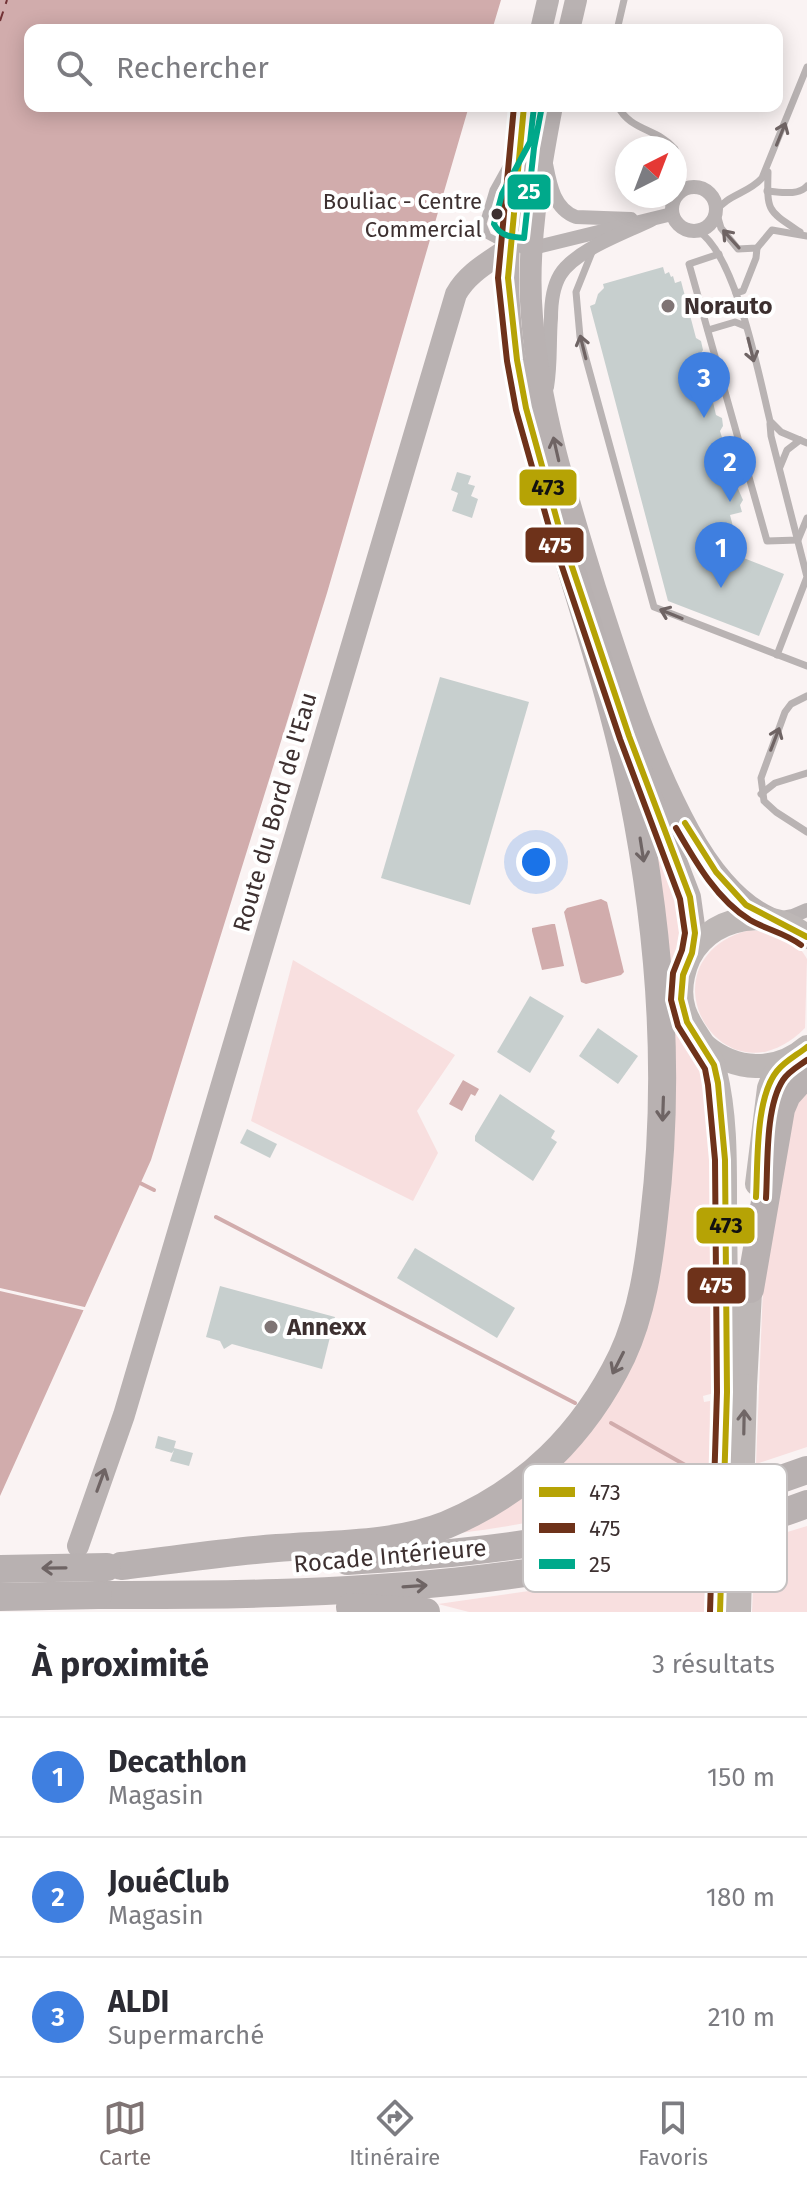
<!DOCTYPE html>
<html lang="fr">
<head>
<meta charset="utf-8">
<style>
	:root { --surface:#fff; --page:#f7f7f7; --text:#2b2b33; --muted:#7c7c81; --line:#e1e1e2; --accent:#7f7474 }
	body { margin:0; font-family:"Fira Sans",sans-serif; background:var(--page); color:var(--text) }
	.compass { position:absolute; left:615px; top:136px; width:72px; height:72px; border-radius:50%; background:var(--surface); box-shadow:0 4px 20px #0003; rotate:42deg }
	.you { position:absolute; left:536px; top:862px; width:28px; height:28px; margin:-20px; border:6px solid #fff; border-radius:50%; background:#1a73e8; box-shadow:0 0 0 12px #1a73e833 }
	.badge { display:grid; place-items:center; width:52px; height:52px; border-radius:50%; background:var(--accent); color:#fff; font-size:26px; font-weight:700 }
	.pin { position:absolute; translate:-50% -66px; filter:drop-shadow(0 2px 4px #0008) }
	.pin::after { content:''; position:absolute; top:42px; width:28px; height:24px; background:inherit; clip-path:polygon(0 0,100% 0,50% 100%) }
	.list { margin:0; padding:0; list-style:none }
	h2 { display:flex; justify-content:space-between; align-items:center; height:104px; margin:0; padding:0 32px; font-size:34px }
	h2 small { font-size:26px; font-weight:400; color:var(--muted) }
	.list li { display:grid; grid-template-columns:52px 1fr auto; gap:24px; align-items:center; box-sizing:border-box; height:120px; padding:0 32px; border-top:2px solid var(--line) }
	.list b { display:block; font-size:30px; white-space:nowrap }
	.list p { margin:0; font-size:26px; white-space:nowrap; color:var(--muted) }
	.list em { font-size:26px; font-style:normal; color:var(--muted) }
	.icon { flex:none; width:44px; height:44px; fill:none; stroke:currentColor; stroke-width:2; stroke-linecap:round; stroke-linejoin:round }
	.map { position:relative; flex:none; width:807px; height:1612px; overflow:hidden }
	.search { position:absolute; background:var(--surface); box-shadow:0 4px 20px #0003; left:24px; right:24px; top:24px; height:88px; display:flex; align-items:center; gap:20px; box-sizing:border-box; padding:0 28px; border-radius:16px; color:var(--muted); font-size:30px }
	.sheet { height:464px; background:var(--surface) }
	nav { display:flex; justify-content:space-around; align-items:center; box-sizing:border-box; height:112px; border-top:2px solid var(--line); background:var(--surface); font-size:22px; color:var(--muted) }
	nav a { display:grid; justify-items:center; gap:4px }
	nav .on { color:var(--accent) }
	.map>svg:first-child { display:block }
	.green { fill:#f8dfdf }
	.water { fill:#d1acac }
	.pier { fill:#faf3f3 }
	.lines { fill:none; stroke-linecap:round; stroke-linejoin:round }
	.stream { stroke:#d1acac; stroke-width:4 }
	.ferry { stroke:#723235; stroke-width:2; stroke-dasharray:10 8; stroke-linecap:butt }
	.building { fill:#c7cfce }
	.lane { stroke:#b9b3b3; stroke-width:7 }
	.street { stroke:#b9b3b3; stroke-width:14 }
	.secondary { stroke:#b9b2b2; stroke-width:22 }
	.primary { stroke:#bdb7b6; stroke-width:24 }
	.highway { stroke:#b8b1b1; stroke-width:28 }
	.primary-bridge { stroke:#bdb7b6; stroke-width:24 }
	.highway-bridge { stroke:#b8b1b1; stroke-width:28 }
	.bus-1-casing { stroke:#fff; stroke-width:12 }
	.bus-2-casing { stroke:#fff; stroke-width:12 }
	.bus-3-casing { stroke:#fff; stroke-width:12 }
	.bus-1 { stroke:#b6a305; stroke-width:6 }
	.bus-2 { stroke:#6e321a; stroke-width:6 }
	.bus-3 { stroke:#00a98b; stroke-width:6 }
	.oneway { stroke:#6f6464 }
	.oneway2 { stroke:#6e6464 }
	.oneway3 { stroke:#706666 }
	.bus-dot { fill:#3d3030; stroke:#fff; stroke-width:3 }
	.poi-dot { fill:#7f7474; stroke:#fff; stroke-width:3 }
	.labels { text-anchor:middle; stroke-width:8; stroke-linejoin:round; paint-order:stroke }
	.bus-label { font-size:22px; fill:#3d3030; stroke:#fff; text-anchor:end }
	.poi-label { font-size:24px; font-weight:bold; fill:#3d3030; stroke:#fff; text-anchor:start }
	.street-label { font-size:24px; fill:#3d3030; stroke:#fff }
	.key { fill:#fff; stroke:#c5c1c1; stroke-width:2 }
	.key-label { font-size:22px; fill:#3d3030 }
	.line-badge { stroke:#fff; stroke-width:3 }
	.badge-label { font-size:22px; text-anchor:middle; font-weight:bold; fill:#fff }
	.pale-badge-label { font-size:22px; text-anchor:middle; font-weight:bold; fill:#111 }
</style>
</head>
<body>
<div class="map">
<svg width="807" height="1612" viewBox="0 0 807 1612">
	<rect width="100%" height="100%" fill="#faf3f3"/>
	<g class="green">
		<path d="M640 793 689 925 670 1000 676 1024 688 1044 703 1060 708 1073C716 1180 717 1286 714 1393L703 1396 704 1402 710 1401 709 1479C626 1502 544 1523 459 1533L592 1422 666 1188Z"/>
		<path d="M749 930C772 932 795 937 807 959L805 1028C723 1111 636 961 749 930Z"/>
		<polygon points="293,960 455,1055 417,1111 438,1153 413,1201 251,1121"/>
		<polygon points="807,1080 807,1447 756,1464 763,1287 782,1128"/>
		<polygon points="807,1526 807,1612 752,1612 755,1542"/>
		<polygon points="709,1555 707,1612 469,1612 438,1604 578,1584"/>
	</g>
	<g class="water">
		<polygon points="0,0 501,0 492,30 30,30 30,106 469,106 327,593 151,1160 0,1496"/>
		<polygon points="601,899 607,902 624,972 621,975 586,984 581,982 564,912 567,908"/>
		<polygon points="552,924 555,924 564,966 542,970 532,931 532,928"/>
		<polygon points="463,1080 479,1089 475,1096 471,1094 462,1111 449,1104"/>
	</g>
	<polygon class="pier" points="0,1288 89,1308 87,1311 0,1291"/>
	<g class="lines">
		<g class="stream">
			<polyline points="138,1182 154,1190"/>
			<polyline points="216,1217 575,1403"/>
			<polyline points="611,1423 694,1470"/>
		</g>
		<polyline class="ferry" points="0,21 7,0"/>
	</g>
	<g class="building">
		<polygon points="663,267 665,274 669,272 671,277 673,276 675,283 681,281 696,338 701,341 703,350 700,355 708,385 714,388 712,398 716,415 722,418 723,426 720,431 728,457 732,459 734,469 731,473 743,500 740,505 742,512 730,515 741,557 784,574 759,636 668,601 590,306 595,304 598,294 604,288 603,284"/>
		<polygon points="457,472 471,476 468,484 475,486 471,496 478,499 472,518 452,511 458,493 451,490"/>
		<polygon points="440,677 529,702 470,905 381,878"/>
		<polygon points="530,996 564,1016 530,1073 497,1052"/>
		<polygon points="598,1028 638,1056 618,1084 579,1056"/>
		<polygon points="500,1094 555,1131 551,1138 557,1142 533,1181 475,1141 475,1136"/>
		<polygon points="247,1129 277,1144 270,1158 240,1143"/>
		<polygon points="415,1248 515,1308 497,1338 397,1278"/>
		<polygon points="220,1286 335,1317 322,1369 232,1344 224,1349 220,1341 206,1337"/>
		<polygon points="158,1436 176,1441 174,1448 193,1453 189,1466 170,1461 174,1450 172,1453 155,1448"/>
	</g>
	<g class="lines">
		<g class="lane">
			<polyline points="617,30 624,0"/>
			<path d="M807 67 762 178C749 193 727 195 716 211L721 228 738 249 757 248 772 230 807 236"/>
			<path d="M618 106C629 130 658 129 674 148"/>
			<polyline points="675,149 680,166 676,195"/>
			<path d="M768 172C767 212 767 210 800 232"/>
			<path d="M767 191C781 192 798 196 807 186"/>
			<path d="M698 231C736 254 759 376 770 421L781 432 807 443"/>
			<polyline points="505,245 488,236 483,224 493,190 508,163"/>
			<polyline points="592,252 576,292 580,337 654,607 807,666"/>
			<polyline points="719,254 689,264 767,541 798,540 807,518"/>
			<polyline points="736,293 743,291 756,258 757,248"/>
			<polyline points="708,330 735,322 745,326"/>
			<polyline points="770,424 771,436 807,577 777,655"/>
			<polyline points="780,467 787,450 800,440"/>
			<polyline points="807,696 791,704 785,712 761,778 764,801 776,812 807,832"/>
			<polyline points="761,794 775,783 807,773"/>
		</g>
		<g class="street">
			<path d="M546 164C550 185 554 209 576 217L631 219"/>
			<circle cx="694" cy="209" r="22"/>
			<polyline points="525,248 533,248 672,214"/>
			<path d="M547 387C551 363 549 342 551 318 551 304 553 287 560 275 575 250 625 233 651 220"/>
			<polyline points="777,919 793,916 807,910"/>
		</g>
		<g class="secondary">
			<polyline points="541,30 548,0"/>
			<polyline points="569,30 576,0"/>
			<path d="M524 106C517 162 508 220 508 277 508 368 537 462 565 547"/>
			<path d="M552 106C539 174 526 247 532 317 539 409 568 500 595 588 622 670 647 754 689 831 707 864 735 903 770 918"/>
			<polyline points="632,746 690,897 695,933 692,953"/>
			<path d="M78 1546 124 1415 456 294C468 272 491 261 510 247"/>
		</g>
		<g class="primary">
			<path d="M705 1046C735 1071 776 1074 807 1047"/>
			<polyline points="757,1184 769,1088 774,1075 789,1060"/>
			<polyline points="745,1386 751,1273"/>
			<path d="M727 1392C726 1331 726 1270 725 1210 725 1164 726 1116 715 1071 707 1035 673 1022 683 976 694 919 765 901 807 937"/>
		</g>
		<g class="highway">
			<polyline points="750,1289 781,1109 787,1095 807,1073"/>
			<path d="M347 1561C423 1556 502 1550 577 1535 655 1520 732 1497 807 1470"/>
			<path d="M121 1566C173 1560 225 1552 277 1548 331 1544 396 1545 446 1525 526 1492 585 1433 622 1356 642 1313 649 1264 654 1217 671 1076 660 931 632 792 614 703 585 617 560 531"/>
			<path d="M98 1595C335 1596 582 1588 807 1504"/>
			<polyline points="350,1607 426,1612"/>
		</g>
		<g class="primary-bridge">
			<polyline points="720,1612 727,1392"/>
			<polyline points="739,1612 745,1386"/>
		</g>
		<g class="highway-bridge">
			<polyline points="0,1569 107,1567"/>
			<polyline points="0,1597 98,1595"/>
		</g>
		<defs>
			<g id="bus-1">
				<polyline points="524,106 508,278 517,360 526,408 560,531 629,736 690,897 695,933 692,953 683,975 681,999 687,1022 714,1065 718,1083 725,1160 727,1392 720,1612"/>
				<polyline points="685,823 716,872 746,905 807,937"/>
				<path d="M756 1197C758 1163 755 1098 777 1071 785 1061 797 1055 807 1047"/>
			</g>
			<g id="bus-2">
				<polyline points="514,106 498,278 507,361 516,410 551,534 620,739 680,899 685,933 682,950 673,973 671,1000 678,1026 705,1069 708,1085 715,1160 717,1392 710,1612"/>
				<path d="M676 828C695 861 717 900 750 920 767 930 786 933 801 945"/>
				<path d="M766 1198C768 1165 765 1107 783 1080 789 1071 799 1066 807 1060"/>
			</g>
			<path id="bus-3" d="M534 107 530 142 502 194 494 224C500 236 511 237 524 238L534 148 542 106"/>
		</defs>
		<use href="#bus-1" class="bus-1-casing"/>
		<use href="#bus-2" class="bus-2-casing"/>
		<use href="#bus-3" class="bus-3-casing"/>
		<use href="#bus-1" class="bus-1"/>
		<use href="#bus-2" class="bus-2"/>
		<use href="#bus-3" class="bus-3"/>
	</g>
	<defs><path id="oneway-shaft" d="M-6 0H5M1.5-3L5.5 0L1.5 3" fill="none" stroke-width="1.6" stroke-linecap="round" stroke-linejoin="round" transform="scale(2)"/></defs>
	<g class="oneway">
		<use href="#oneway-shaft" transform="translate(781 134) rotate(-68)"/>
		<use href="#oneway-shaft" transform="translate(731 239) rotate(-132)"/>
		<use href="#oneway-shaft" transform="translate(583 347) rotate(-104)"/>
		<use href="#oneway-shaft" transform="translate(751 350) rotate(76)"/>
		<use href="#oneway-shaft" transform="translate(556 449) rotate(-103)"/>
		<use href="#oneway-shaft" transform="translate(671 614) rotate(-158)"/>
		<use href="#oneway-shaft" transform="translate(775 739) rotate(-69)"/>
		<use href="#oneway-shaft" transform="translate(101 1480) rotate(-70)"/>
	</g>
	<g class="oneway2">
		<use href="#oneway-shaft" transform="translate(642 850) rotate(81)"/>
		<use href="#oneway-shaft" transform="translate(663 1109) rotate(92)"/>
		<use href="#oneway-shaft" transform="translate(618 1363) rotate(117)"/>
		<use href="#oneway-shaft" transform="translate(54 1568) rotate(179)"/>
		<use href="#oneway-shaft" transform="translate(415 1586) rotate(-4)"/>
	</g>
	<use class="oneway3" href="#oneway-shaft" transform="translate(744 1422) rotate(-89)"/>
	<circle class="bus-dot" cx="497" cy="214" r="7"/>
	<g class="poi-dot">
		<circle cx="668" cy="306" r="8"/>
		<circle cx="271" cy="1327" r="8"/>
	</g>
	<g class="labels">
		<g class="bus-label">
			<text x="482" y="209">Bouliac - Centre<tspan x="482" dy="28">Commercial</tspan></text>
		</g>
		<g class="poi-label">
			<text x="684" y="314">Norauto</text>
			<text x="287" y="1335">Annexx</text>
		</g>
		<g class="street-label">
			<text transform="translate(275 812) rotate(-74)" y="8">Route du Bord de l'Eau</text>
			<text transform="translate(390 1556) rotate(-5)" y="8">Rocade Intérieure</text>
		</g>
	</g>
	<rect x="523" y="1464" width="264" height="128" rx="12" class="key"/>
	<rect x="539" y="1487" width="36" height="10" fill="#b6a305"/>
	<rect x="539" y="1523" width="36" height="10" fill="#6e321a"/>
	<rect x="539" y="1559" width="36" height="10" fill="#00a98b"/>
	<g class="key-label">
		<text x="589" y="1500">473</text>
		<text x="589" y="1536">475</text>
		<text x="589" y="1572">25</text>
	</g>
	<g class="line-badge">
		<rect x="506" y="173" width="46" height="38" rx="8" fill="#00a98b"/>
		<rect x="518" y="468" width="60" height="39" rx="8" fill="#b6a305"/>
		<rect x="524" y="526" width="61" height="38" rx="8" fill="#6e321a"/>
		<rect x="695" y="1206" width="61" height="39" rx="8" fill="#b6a305"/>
		<rect x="686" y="1266" width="61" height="39" rx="8" fill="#6e321a"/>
	</g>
	<g class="badge-label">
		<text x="529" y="199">25</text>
		<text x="555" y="553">475</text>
		<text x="716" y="1293">475</text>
	</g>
	<g class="pale-badge-label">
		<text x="548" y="495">473</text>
		<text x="726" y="1233">473</text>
	</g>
</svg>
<svg class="compass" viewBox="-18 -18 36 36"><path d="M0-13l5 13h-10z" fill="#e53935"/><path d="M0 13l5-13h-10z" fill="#7c7c81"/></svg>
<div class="you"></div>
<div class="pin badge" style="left:721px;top:588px;background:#3f7fe0">1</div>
<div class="pin badge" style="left:730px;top:502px;background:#3f7fe0">2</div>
<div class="pin badge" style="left:704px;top:418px;background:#3f7fe0">3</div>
<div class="search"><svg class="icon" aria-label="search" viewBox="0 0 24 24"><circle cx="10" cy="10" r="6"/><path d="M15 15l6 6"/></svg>Rechercher</div>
</div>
<section class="sheet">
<h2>À proximité<small>3 résultats</small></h2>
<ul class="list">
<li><span class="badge" style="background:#3f7fe0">1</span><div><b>Decathlon</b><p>Magasin</p></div><em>150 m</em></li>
<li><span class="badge" style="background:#3f7fe0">2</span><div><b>JouéClub</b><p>Magasin</p></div><em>180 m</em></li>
<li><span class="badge" style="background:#3f7fe0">3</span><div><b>ALDI</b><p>Supermarché</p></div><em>210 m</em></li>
</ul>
</section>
<nav>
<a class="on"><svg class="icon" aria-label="map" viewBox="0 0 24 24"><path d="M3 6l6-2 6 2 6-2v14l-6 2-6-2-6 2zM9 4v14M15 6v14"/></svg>Carte</a>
<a><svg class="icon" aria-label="directions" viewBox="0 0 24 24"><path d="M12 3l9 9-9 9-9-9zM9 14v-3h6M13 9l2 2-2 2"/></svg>Itinéraire</a>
<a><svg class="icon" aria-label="saved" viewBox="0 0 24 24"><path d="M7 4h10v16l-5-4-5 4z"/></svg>Favoris</a>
</nav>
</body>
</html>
